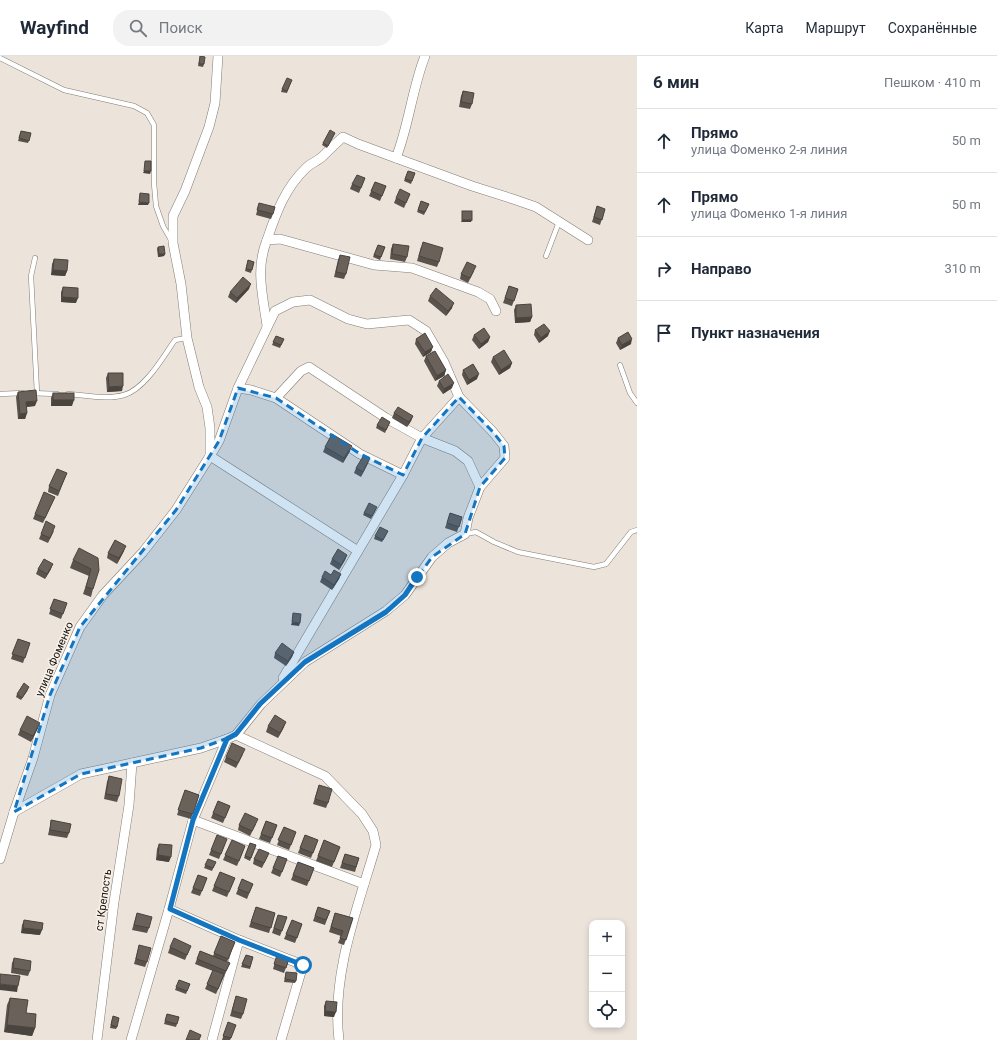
<!DOCTYPE html>
<html lang="ru">
<head>
<meta charset="utf-8">
<style>
	:root { --surface:#fff; --page:#f2f2f3; --text:#1f2937; --muted:#747a83; --line:#e0e1e3 }
	body { margin:0; font-family:Roboto,sans-serif; background:var(--page); color:var(--text) }
	.controls { position:absolute; right:12px; bottom:12px; display:grid; overflow:hidden; border-radius:8px; box-shadow:0 2px 6px #0003 }
	.controls button { width:36px; height:36px; display:grid; place-items:center; padding:0; border:0; border-bottom:1px solid var(--line); background:var(--surface); color:var(--text); font:20px sans-serif }
	.stop { position:absolute; width:12px; height:12px; margin:-9px; border:3px solid #1475c1; border-radius:50%; background:#fff }
	.stop.end { background:#1475c1; border-color:#fff; box-shadow:0 1px 4px #0008 }
	.list { margin:0; padding:0; list-style:none }
	h2 { display:flex; justify-content:space-between; align-items:center; height:52px; margin:0; padding:0 16px; font-size:17px }
	h2 small { font-size:13px; font-weight:400; color:var(--muted) }
	.list li { display:grid; grid-template-columns:26px 1fr auto; gap:12px; align-items:center; box-sizing:border-box; height:64px; padding:0 16px; border-top:1px solid var(--line) }
	.list b { display:block; font-size:15px; white-space:nowrap }
	.list p { margin:0; font-size:13px; white-space:nowrap; color:var(--muted) }
	.list em { font-size:13px; font-style:normal; color:var(--muted) }
	.icon { flex:none; width:22px; height:22px; fill:none; stroke:currentColor; stroke-width:2; stroke-linecap:round; stroke-linejoin:round }
	.map { position:relative; flex:none; width:637px; height:984px; overflow:hidden }
	header { display:flex; align-items:center; gap:24px; box-sizing:border-box; height:56px; padding:0 20px; background:var(--surface); border-bottom:1px solid var(--line) }
	header strong { font-size:19px }
	nav { display:flex; gap:22px; margin-inline-start:auto; font-size:14px }
	.search { width:280px; height:36px; background:var(--page); display:flex; align-items:center; gap:10px; box-sizing:border-box; padding:0 14px; border-radius:16px; color:var(--muted); font-size:15px }
	main { display:flex }
	aside { flex:1; background:var(--surface) }
	.map>svg:first-child { display:block }
	.lines { fill:none; stroke-linecap:round; stroke-linejoin:round }
	.service-casing { stroke:#837c73; stroke-width:5.5 }
	.minor-casing { stroke:#837c73; stroke-width:10 }
	.service { stroke:#fff; stroke-width:4.5 }
	.minor { stroke:#fff; stroke-width:9 }
	.wall { fill:#5a534d }
	.shaded-wall { fill:#4a443f }
	.building { fill:#69615a; stroke:#4a443f }
	.route { stroke:#1475c1; stroke-width:5 }
	.marked { fill:#1475c1; fill-opacity:0.2; stroke:#1475c1; stroke-width:3; stroke-dasharray:8 5; stroke-linejoin:round }
	.labels { text-anchor:middle; stroke-width:3; stroke-linejoin:round; paint-order:stroke }
	.street-label { font-size:11px; fill:#14120f; stroke:#f9f1e8 }
</style>
</head>
<body>
<header>
<strong>Wayfind</strong>
<div class="search"><svg class="icon" aria-label="search" viewBox="0 0 24 24"><circle cx="10" cy="10" r="6"/><path d="M15 15l6 6"/></svg>Поиск</div>
<nav><a>Карта</a><a>Маршрут</a><a>Сохранённые</a></nav>
</header>
<main>
<div class="map">
<svg width="637" height="984" viewBox="0 0 637 984">
	<rect width="100%" height="100%" fill="#ece4db"/>
	<g class="lines">
		<defs>
			<g id="service">
				<polyline points="0,2 64,34 134,50 147,57 154,69 154,127 156,150 163,170 171,184"/>
				<polyline points="546,200 559,166"/>
				<polyline points="35,202 31,220 37,337"/>
				<polyline points="620,309 630,337 637,347"/>
				<polyline points="30,337 57,338"/>
				<polyline points="0,338 23,337"/>
				<path d="M68 338C86 339 107 344 124 339 145 333 163 301 175 284L187 282"/>
				<polyline points="465,478 476,476 494,486 518,496 594,511 606,508 631,476 637,474"/>
			</g>
			<g id="minor">
				<path d="M396 102C409 69 412 33 425 0"/>
				<path d="M267 184C276 157 285 132 306 112 311 107 318 105 323 100 330 93 336 87 343 81L358 88 472 130 513 143 536 151 588 184"/>
				<path d="M267 270C263 240 255 213 267 184L280 183 374 209 412 212 478 236 490 243 496 255"/>
				<polyline points="238,332 251,334 276,342 360,398 403,419"/>
				<polyline points="276,342 301,315 309,311 386,362 422,382 455,395 468,405 480,431"/>
				<polyline points="210,399 210,372 207,351 199,331 187,282 181,228 173,187 173,160 185,135 209,71 215,47 218,0"/>
				<polyline points="210,400 358,495"/>
				<polyline points="283,622 403,419 422,382 459,341"/>
				<path d="M14 756 81 718 201 692 227 683 236 679 325 720 362 758 373 775 376 789C358 851 331 918 339 984"/>
				<polyline points="193,764 364,828"/>
				<polyline points="0,803 14,756 33,702 50,639 80,571 103,539 143,496 176,454 210,400 219,385 238,332 275,255 293,246 310,244 348,263 367,268 409,264 426,275 444,306 459,341 493,376 504,390 505,402 480,431 468,462 465,478 448,487 432,501 405,539 386,555 305,606 261,648 236,679"/>
				<polyline points="169,853 239,884 212,984"/>
				<polyline points="239,884 303,909 281,984"/>
				<polyline points="97,984 114,846 129,749 132,707"/>
				<polyline points="131,984 169,853 193,764 227,683"/>
			</g>
		</defs>
		<use href="#service" class="service-casing"/>
		<use href="#minor" class="minor-casing"/>
		<use href="#service" class="service"/>
		<use href="#minor" class="minor"/>
	</g>
	<g class="wall">
		<polygon points="200,0 204,8 203,11 198,10"/>
		<polygon points="292,24 287,37 281,36 282,33"/>
		<polygon points="463,35 472,48 470,53 459,51 461,40"/>
		<polygon points="21,75 31,77 28,87 18,85"/>
		<polygon points="335,77 327,92 322,89 323,87"/>
		<polygon points="408,115 415,117 411,128 404,125"/>
		<polygon points="365,122 359,137 350,133 352,128"/>
		<polygon points="375,126 386,130 380,145 369,140"/>
		<polygon points="410,138 404,152 394,147 396,142"/>
		<polygon points="421,145 429,148 424,159 417,156"/>
		<polygon points="259,147 273,158 271,163 256,159"/>
		<polygon points="597,150 605,153 600,169 592,166"/>
		<polygon points="393,188 407,201 405,206 390,203 391,193"/>
		<polygon points="378,189 385,191 380,204 373,201"/>
		<polygon points="158,191 165,198 164,200 158,201 157,193"/>
		<polygon points="421,191 439,206 437,211 417,205"/>
		<polygon points="340,199 346,218 344,223 334,221 338,204"/>
		<polygon points="54,203 67,215 65,220 51,219 52,208"/>
		<polygon points="248,204 254,206 251,217 245,215"/>
		<polygon points="474,215 468,227 460,223 461,218"/>
		<polygon points="509,230 518,233 512,250 503,247"/>
		<polygon points="63,231 76,247 61,246 61,236"/>
		<polygon points="249,233 236,247 228,241 230,236"/>
		<polygon points="430,240 452,252 446,260 428,245"/>
		<polygon points="516,249 532,261 530,266 515,267 514,254"/>
		<polygon points="535,274 548,280 539,287 534,279"/>
		<polygon points="474,279 490,281 488,286 479,293 472,284"/>
		<polygon points="276,280 284,283 280,292 272,289"/>
		<polygon points="618,282 631,288 620,294 616,287"/>
		<polygon points="416,283 431,296 423,301 415,288"/>
		<polygon points="426,300 446,314 444,320 435,325 424,305"/>
		<polygon points="493,301 512,307 510,312 499,319 491,306"/>
		<polygon points="463,314 477,323 467,329 462,319"/>
		<polygon points="108,317 122,335 107,336 106,322"/>
		<polygon points="439,325 452,332 443,338 437,330"/>
		<polygon points="18,336 35,350 26,351 27,357 25,363 18,363 16,341"/>
		<polygon points="53,337 72,350 51,350 51,342"/>
		<polygon points="394,357 413,360 411,365 407,371 392,362"/>
		<polygon points="389,368 385,377 376,372 377,369"/>
		<polygon points="325,391 350,395 343,407 323,396"/>
		<polygon points="368,407 361,421 354,417 356,412"/>
		<polygon points="67,417 58,440 48,436 49,430"/>
		<polygon points="55,441 43,467 33,463 35,458"/>
		<polygon points="376,453 371,463 363,459 364,457"/>
		<polygon points="450,457 462,461 457,476 445,472"/>
		<polygon points="54,475 48,487 39,483 41,478"/>
		<polygon points="388,475 382,486 374,483 375,480"/>
		<polygon points="124,495 117,508 107,502 108,497"/>
		<polygon points="347,499 345,504 339,514 330,508 332,503"/>
		<polygon points="98,502 93,533 91,541 83,538 89,520 70,512 73,504"/>
		<polygon points="38,513 51,513 45,523 36,518"/>
		<polygon points="341,518 339,523 332,534 320,526 322,521"/>
		<polygon points="54,543 67,547 61,563 49,558"/>
		<polygon points="18,583 30,587 23,607 11,603"/>
		<polygon points="294,596 292,601 286,610 274,602 275,597"/>
		<polygon points="28,634 21,644 16,641 17,638"/>
		<polygon points="268,670 284,671 278,682 266,676"/>
		<polygon points="38,672 31,686 18,679 20,674"/>
		<polygon points="243,698 236,712 224,706 226,701"/>
		<polygon points="109,720 119,740 117,746 104,743 107,726"/>
		<polygon points="319,729 328,747 326,752 313,748"/>
		<polygon points="185,734 199,739 191,763 177,759"/>
		<polygon points="218,745 230,750 223,767 211,762"/>
		<polygon points="51,764 69,777 67,782 48,779 50,770"/>
		<polygon points="266,765 277,769 270,787 259,783"/>
		<polygon points="256,768 250,780 238,774 239,769"/>
		<polygon points="284,771 296,776 289,794 277,789"/>
		<polygon points="217,779 225,788 219,803 209,799"/>
		<polygon points="305,779 318,784 311,802 298,797"/>
		<polygon points="232,784 243,795 237,810 223,804"/>
		<polygon points="324,784 340,791 332,811 316,805"/>
		<polygon points="250,787 256,789 250,805 244,802"/>
		<polygon points="159,788 169,806 156,804 157,793"/>
		<polygon points="269,797 262,812 253,808 254,803"/>
		<polygon points="345,798 359,802 355,816 340,812"/>
		<polygon points="278,800 287,803 280,821 271,817"/>
		<polygon points="208,803 216,806 212,815 204,812"/>
		<polygon points="298,806 314,812 307,830 291,824"/>
		<polygon points="220,816 235,822 227,841 212,835"/>
		<polygon points="198,819 207,822 200,840 191,837"/>
		<polygon points="242,823 253,828 247,843 236,838"/>
		<polygon points="256,851 275,857 269,877 249,871"/>
		<polygon points="318,851 330,855 325,869 313,865"/>
		<polygon points="137,857 149,872 147,877 132,874"/>
		<polygon points="335,857 353,862 344,889 338,887 341,880 329,876"/>
		<polygon points="278,859 287,861 280,880 272,877"/>
		<polygon points="24,864 40,879 21,877 22,869"/>
		<polygon points="292,864 302,868 295,887 284,883"/>
		<polygon points="221,880 235,886 227,906 230,907 216,938 205,933 213,915 195,908 200,895 213,900"/>
		<polygon points="139,889 147,906 145,911 134,908"/>
		<polygon points="191,890 185,904 168,897 170,891"/>
		<polygon points="246,899 253,901 250,913 241,911"/>
		<polygon points="277,899 289,903 284,917 273,913"/>
		<polygon points="14,902 30,915 28,920 11,917 12,907"/>
		<polygon points="286,916 296,925 295,927 284,926"/>
		<polygon points="179,924 190,928 186,938 175,934"/>
		<polygon points="236,940 243,958 241,963 230,960"/>
		<polygon points="10,942 35,972 32,980 4,976 7,949"/>
		<polygon points="326,945 334,961 324,960 324,950"/>
		<polygon points="167,958 179,961 176,971 164,968"/>
		<polygon points="112,963 117,971 116,973 110,972"/>
		<polygon points="228,966 231,982 230,984 222,984"/>
	</g>
	<g class="shaded-wall">
		<polygon points="144,115 151,115 150,118 143,117"/>
		<polygon points="139,146 149,147 148,149 138,149"/>
		<polygon points="462,164 472,164 471,166 461,166"/>
		<polygon points="159,198 165,198 164,200 158,201"/>
		<polygon points="53,214 67,215 65,220 51,219"/>
		<polygon points="251,228 249,233 236,247 237,242"/>
		<polygon points="62,241 78,242 76,247 61,246"/>
		<polygon points="454,247 452,252 446,260 448,255"/>
		<polygon points="532,261 530,266 515,267 516,262"/>
		<polygon points="550,275 548,280 539,287 541,282"/>
		<polygon points="490,281 488,286 479,293 481,288"/>
		<polygon points="632,283 631,288 620,294 622,289"/>
		<polygon points="433,291 431,296 423,301 425,296"/>
		<polygon points="512,307 510,312 499,319 501,314"/>
		<polygon points="446,314 444,320 435,325 437,320"/>
		<polygon points="479,318 477,323 467,329 469,324"/>
		<polygon points="454,327 452,332 443,338 444,333"/>
		<polygon points="123,330 122,335 107,336 109,331"/>
		<polygon points="53,344 74,344 72,350 51,350"/>
		<polygon points="37,345 35,350 24,351 26,346"/>
		<polygon points="27,357 25,363 18,363 20,358"/>
		<polygon points="413,360 411,365 407,371 409,366"/>
		<polygon points="352,390 350,395 343,407 344,402"/>
		<polygon points="370,402 368,407 361,421 363,416"/>
		<polygon points="126,490 124,495 117,508 119,502"/>
		<polygon points="347,499 345,504 339,514 341,509"/>
		<polygon points="53,508 51,513 45,523 47,518"/>
		<polygon points="341,518 339,523 332,534 334,529"/>
		<polygon points="292,566 300,567 299,570 291,569"/>
		<polygon points="294,596 292,601 286,610 288,605"/>
		<polygon points="286,666 284,671 278,682 280,677"/>
		<polygon points="40,667 38,672 31,686 33,680"/>
		<polygon points="158,799 171,801 169,806 156,804"/>
		<polygon points="23,872 42,874 40,879 21,877"/>
		<polygon points="0,928 18,930 17,936 0,934"/>
		<polygon points="325,955 336,956 334,961 324,960"/>
		<polygon points="7,969 35,972 32,980 4,976"/>
	</g>
	<g class="building">
		<polygon points="200,0 205,1 204,8 199,8"/>
		<polygon points="287,22 292,24 287,35 282,33"/>
		<polygon points="463,35 474,37 472,48 461,46"/>
		<polygon points="330,74 335,77 328,90 323,87"/>
		<polygon points="21,75 31,77 29,85 19,82"/>
		<polygon points="145,105 151,105 151,115 144,115"/>
		<polygon points="408,115 415,117 412,125 405,123"/>
		<polygon points="357,119 365,122 361,132 352,128"/>
		<polygon points="375,126 386,130 382,140 371,135"/>
		<polygon points="400,133 410,138 406,147 396,142"/>
		<polygon points="140,137 149,138 149,147 139,146"/>
		<polygon points="421,145 429,148 425,156 418,154"/>
		<polygon points="259,147 275,151 273,158 257,154"/>
		<polygon points="597,150 605,153 602,164 594,161"/>
		<rect x="462" y="155" width="10" height="9"/>
		<polygon points="423,186 443,192 439,206 419,200"/>
		<polygon points="393,188 409,190 407,201 392,198"/>
		<polygon points="378,189 385,191 381,201 374,199"/>
		<polygon points="164,190 165,198 159,198 158,191"/>
		<polygon points="340,199 350,201 346,218 336,216"/>
		<polygon points="54,203 68,204 67,215 53,214"/>
		<polygon points="248,204 254,206 252,214 246,213"/>
		<polygon points="467,206 476,210 470,222 461,218"/>
		<polygon points="243,221 251,228 237,242 230,236"/>
		<polygon points="509,230 518,233 514,245 505,242"/>
		<polygon points="63,231 78,232 78,242 62,241"/>
		<polygon points="436,232 454,247 448,255 430,240"/>
		<polygon points="531,248 532,261 516,262 516,249"/>
		<polygon points="544,268 550,275 541,282 535,274"/>
		<polygon points="484,272 490,281 481,288 474,279"/>
		<polygon points="628,276 632,283 622,289 618,282"/>
		<polygon points="425,277 433,291 425,296 416,283"/>
		<polygon points="276,280 284,283 281,289 273,286"/>
		<polygon points="504,294 512,307 501,314 493,301"/>
		<polygon points="435,295 446,314 437,320 426,300"/>
		<polygon points="473,308 479,318 469,324 463,314"/>
		<polygon points="108,317 123,317 123,330 109,331"/>
		<polygon points="448,318 454,327 444,333 439,325"/>
		<polygon points="36,334 37,345 26,346 27,357 20,358 18,336"/>
		<rect x="53" y="337" width="21" height="7"/>
		<polygon points="398,351 413,360 409,366 394,357"/>
		<polygon points="382,361 390,366 386,374 377,369"/>
		<polygon points="332,378 352,390 344,402 325,391"/>
		<polygon points="364,399 370,402 363,416 356,412"/>
		<polygon points="57,413 67,417 59,435 49,430"/>
		<polygon points="44,436 55,441 45,462 35,458"/>
		<polygon points="369,447 377,451 372,460 364,457"/>
		<polygon points="450,457 462,461 459,471 447,467"/>
		<polygon points="46,465 55,470 50,482 41,478"/>
		<polygon points="380,471 388,475 383,484 375,480"/>
		<polygon points="115,484 126,490 119,502 108,497"/>
		<polygon points="79,492 98,502 99,514 93,533 86,531 91,513 73,504"/>
		<polygon points="338,493 347,499 341,509 332,503"/>
		<polygon points="44,503 53,508 47,518 38,513"/>
		<polygon points="334,514 341,518 334,529 322,521 325,515 331,519"/>
		<polygon points="54,543 67,547 63,558 50,553"/>
		<polygon points="293,557 301,558 300,567 292,566"/>
		<polygon points="18,583 30,587 25,602 12,598"/>
		<polygon points="282,587 294,596 288,605 275,597"/>
		<polygon points="24,627 29,631 22,642 17,638"/>
		<polygon points="275,659 286,666 280,677 268,670"/>
		<polygon points="27,660 40,667 33,680 20,674"/>
		<polygon points="232,687 245,693 238,707 226,701"/>
		<polygon points="109,720 122,723 119,740 106,738"/>
		<polygon points="319,729 332,733 328,747 315,743"/>
		<polygon points="185,734 199,739 193,758 178,754"/>
		<polygon points="218,745 230,750 225,762 213,757"/>
		<polygon points="245,757 258,763 252,775 239,769"/>
		<polygon points="51,764 71,768 69,777 50,774"/>
		<polygon points="266,765 277,769 272,782 261,778"/>
		<polygon points="284,771 296,776 291,789 278,784"/>
		<polygon points="217,779 227,783 221,798 211,794"/>
		<polygon points="305,779 318,784 313,797 300,792"/>
		<polygon points="232,784 245,790 239,805 225,799"/>
		<polygon points="324,784 340,791 334,806 318,800"/>
		<polygon points="250,787 256,789 251,802 245,800"/>
		<polygon points="159,788 172,789 171,801 158,799"/>
		<polygon points="259,793 269,797 264,807 254,803"/>
		<polygon points="345,798 359,802 356,811 342,807"/>
		<polygon points="278,800 287,803 282,816 273,812"/>
		<polygon points="208,803 216,806 213,812 205,809"/>
		<polygon points="298,806 314,812 309,825 293,819"/>
		<polygon points="220,816 235,822 229,836 214,830"/>
		<polygon points="198,819 207,822 202,835 193,832"/>
		<polygon points="242,823 253,828 249,837 238,833"/>
		<polygon points="256,851 275,857 271,872 251,866"/>
		<polygon points="318,851 330,855 326,864 315,860"/>
		<polygon points="137,857 152,861 149,872 134,869"/>
		<polygon points="335,857 353,862 346,884 340,882 343,875 331,871"/>
		<polygon points="278,859 287,861 282,875 274,872"/>
		<polygon points="24,864 43,867 42,874 23,872"/>
		<polygon points="292,864 302,868 297,882 286,878"/>
		<polygon points="221,880 235,886 228,903 214,897"/>
		<polygon points="174,882 191,890 187,899 170,891"/>
		<polygon points="139,889 151,892 147,906 136,903"/>
		<polygon points="200,895 230,907 226,915 197,903"/>
		<polygon points="246,899 253,901 250,911 242,908"/>
		<polygon points="277,899 289,903 286,912 274,908"/>
		<polygon points="14,902 31,905 30,915 13,912"/>
		<polygon points="213,914 224,918 218,933 207,928"/>
		<polygon points="286,916 297,917 296,925 285,923"/>
		<polygon points="0,918 20,920 18,930 0,928"/>
		<polygon points="179,924 190,928 187,935 176,931"/>
		<polygon points="236,940 247,943 243,958 232,955"/>
		<polygon points="10,942 28,944 26,957 36,958 35,972 7,969"/>
		<polygon points="326,945 337,946 336,956 325,955"/>
		<polygon points="167,958 179,961 177,968 165,965"/>
		<polygon points="113,960 119,962 117,971 111,969"/>
		<polygon points="228,966 236,969 231,982 223,980"/>
		<polygon points="190,974 201,979 199,984 186,984"/>
	</g>
	<g class="lines">
		<polyline class="route" points="303,909 239,884 170,853 193,764 227,683 236,678 260,648 305,606 386,556 405,539 417,521"/>
	</g>
	<path class="marked" d="M238 332 276 342 360 398 403 419 422 382 459 341 493 376 504 390 505 402 480 431 465 478 432 501 405 539 386 555 305 606 261 648 236 679 201 692 81 718 14 756 50 639 80 571 176 454 219 385Z"/>
	<g class="labels">
		<g class="street-label">
			<text transform="translate(54 603) rotate(-67)" y="4">улица Фоменко</text>
			<text transform="translate(103 844) rotate(-82)" y="4">ст Крепость</text>
		</g>
	</g>
</svg>
<div class="controls">
<button>+</button>
<button>−</button>
<button><svg class="icon" aria-label="locate" viewBox="0 0 24 24"><circle cx="12" cy="12" r="6"/><path d="M12 2v4M12 18v4M2 12h4M18 12h4"/></svg></button>
</div>
<div class="stop" style="left:303px;top:909px"></div>
<div class="stop end" style="left:417px;top:521px"></div>
</div>
<aside>
<h2>6 мин<small>Пешком · 410 m</small></h2>
<ul class="list">
<li><svg class="icon" aria-label="ahead" viewBox="0 0 24 24"><path d="M12 20V5M6 11l6-6 6 6"/></svg><div><b>Прямо</b><p>улица Фоменко 2-я линия</p></div><em>50 m</em></li>
<li><svg class="icon" aria-label="ahead" viewBox="0 0 24 24"><path d="M12 20V5M6 11l6-6 6 6"/></svg><div><b>Прямо</b><p>улица Фоменко 1-я линия</p></div><em>50 m</em></li>
<li><svg class="icon" aria-label="right" viewBox="0 0 24 24"><path d="M7 20v-9h11M14 6l5 5-5 5"/></svg><div><b>Направо</b></div><em>310 m</em></li>
<li><svg class="icon" aria-label="arrive" viewBox="0 0 24 24"><path d="M6 21V4h12l-3 4 3 4H6"/></svg><div><b>Пункт назначения</b></div></li>
</ul>
</aside>
</main>
</body>
</html>
